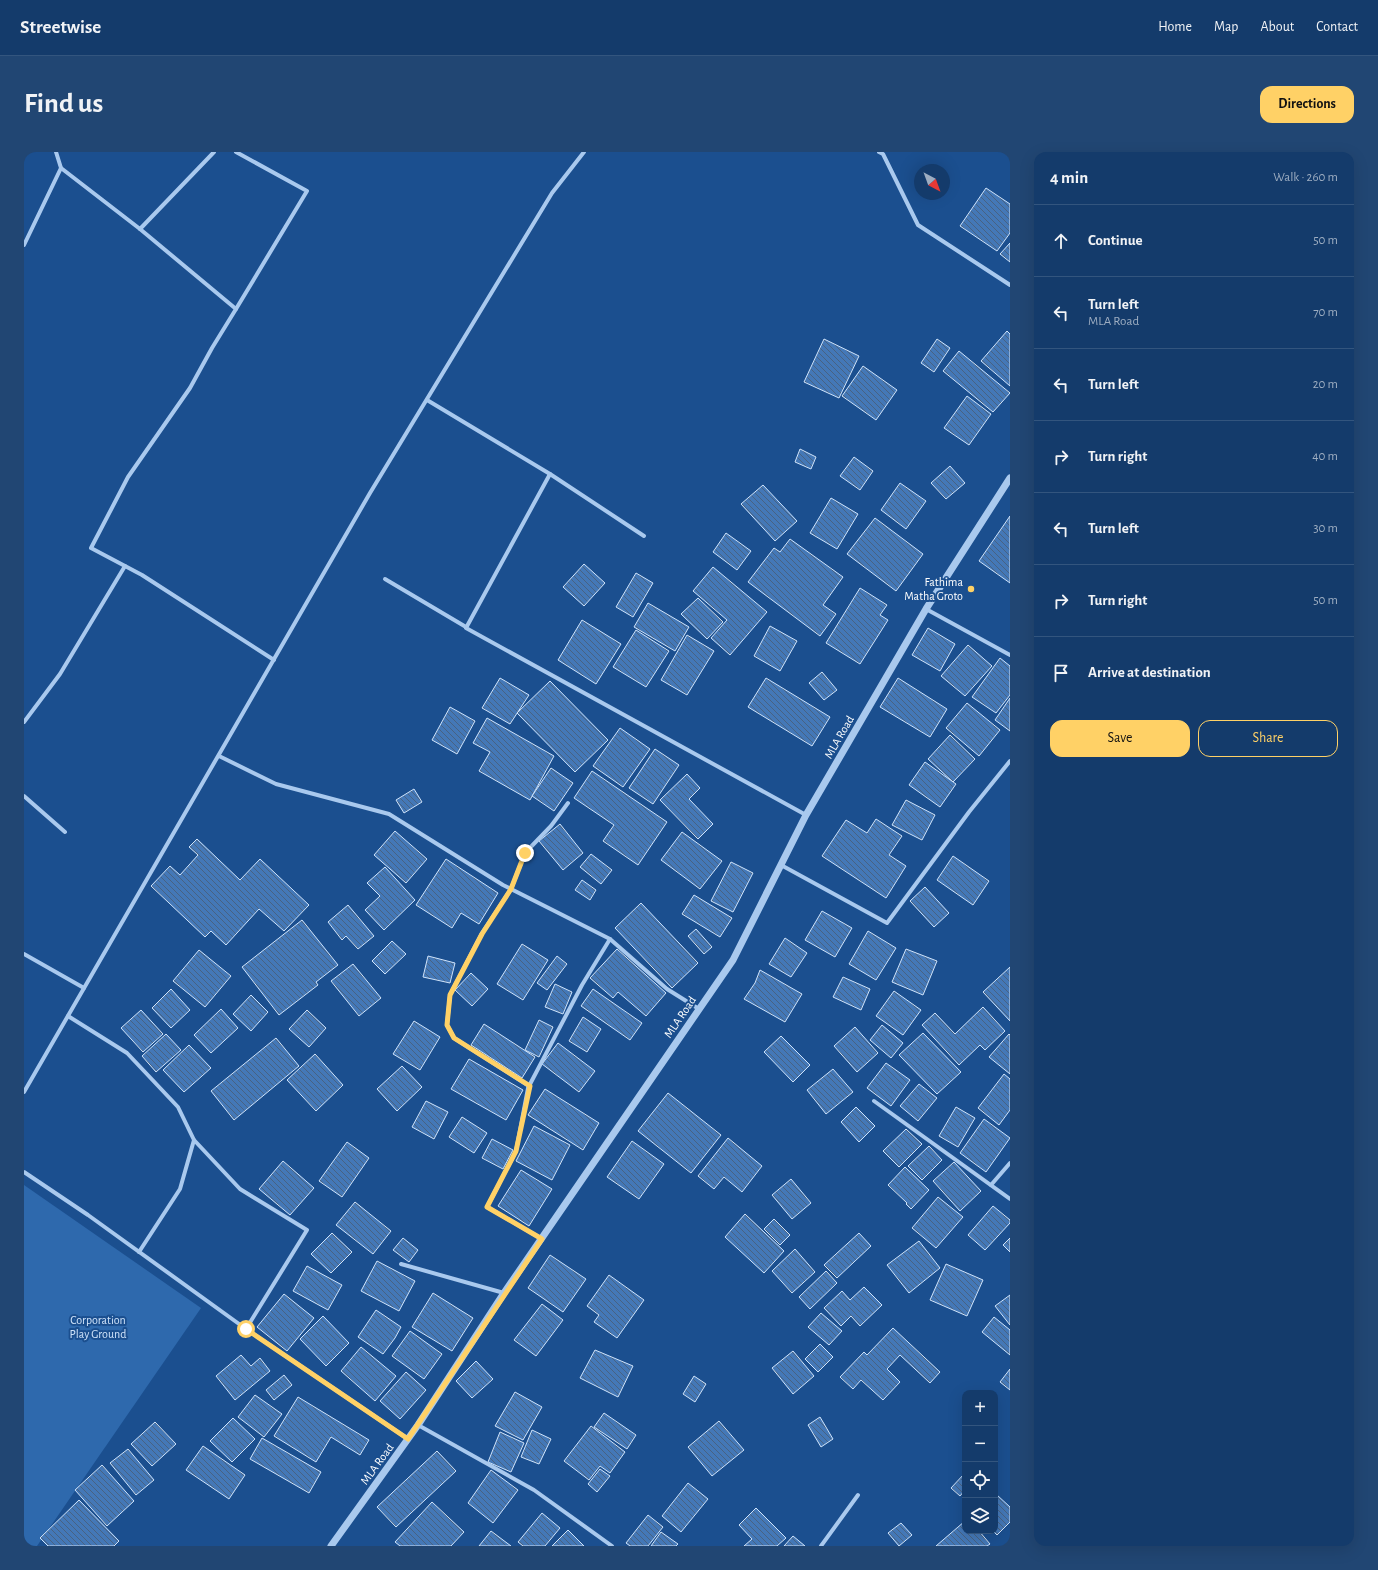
<!DOCTYPE html>
<html lang="en">
<head>
<meta charset="utf-8">
<style>
	:root { --surface:#143b6b; --page:#214673; --text:#f1f3f6; --muted:#9dadc1; --line:#33557e; --accent:#ffd166 }
	body { margin:0; font-family:"Alegreya Sans",sans-serif; background:var(--page); color:var(--text) }
	.controls { position:absolute; right:12px; bottom:12px; display:grid; overflow:hidden; border-radius:8px; box-shadow:0 4px 16px #0002 }
	.controls button { width:36px; height:36px; display:grid; place-items:center; padding:0; border:0; border-bottom:1px solid var(--line); background:var(--surface); color:var(--text); font:20px sans-serif }
	.compass { position:absolute; left:890px; top:12px; width:36px; height:36px; border-radius:50%; background:var(--surface); box-shadow:0 4px 16px #0002; rotate:139deg }
	.stop { position:absolute; width:12px; height:12px; margin:-9px; border:3px solid #ffd166; border-radius:50%; background:#fff }
	.stop.end { background:#ffd166; border-color:#fff; box-shadow:0 1px 4px #0008 }
	.list { margin:0; padding:0; list-style:none }
	h2 { display:flex; justify-content:space-between; align-items:center; height:52px; margin:0; padding:0 16px; font-size:17px }
	h2 small { font-size:13px; font-weight:400; color:var(--muted) }
	.list li { display:grid; grid-template-columns:26px 1fr auto; gap:12px; align-items:center; box-sizing:border-box; height:72px; padding:0 16px; border-top:1px solid var(--line) }
	.list b { display:block; font-size:15px; white-space:nowrap }
	.list p { margin:0; font-size:13px; white-space:nowrap; color:var(--muted) }
	.list em { font-size:13px; font-style:normal; color:var(--muted) }
	.actions { display:flex; gap:8px; padding:12px 16px }
	.actions a { flex:1; padding:9px 0; border:1px solid var(--accent); border-radius:12px; text-align:center; font-size:14px; color:var(--accent) }
	.actions .main { background:var(--accent); color:#111 }
	.icon { flex:none; width:22px; height:22px; fill:none; stroke:currentColor; stroke-width:2; stroke-linecap:round; stroke-linejoin:round }
	.map { position:relative; flex:none; width:986px; height:1394px; overflow:hidden; border-radius:12px }
	header { display:flex; align-items:center; gap:24px; box-sizing:border-box; height:56px; padding:0 20px; background:var(--surface); border-bottom:1px solid var(--line) }
	header strong { font-size:19px }
	nav { display:flex; gap:22px; margin-inline-start:auto; font-size:14px }
	.intro { display:flex; align-items:center; justify-content:space-between; box-sizing:border-box; height:96px; padding:0 24px }
	h1 { margin:0; font-size:28px }
	.button { padding:10px 18px; border-radius:12px; background:var(--accent); color:#111; font-size:14px; font-weight:700 }
	main { display:flex; gap:24px; padding:0 24px }
	aside { flex:1; background:var(--surface); border-radius:12px; box-shadow:0 4px 16px #0002 }
	.map>svg:first-child { display:block }
	.green { fill:#2e69ad }
	.building { fill:url(#building-back-hatch); stroke:#cfe3fa }
	.lines { fill:none; stroke-linecap:round; stroke-linejoin:round }
	.minor { stroke:#a9c9ee; stroke-width:4 }
	.tertiary { stroke:#a9c9ee; stroke-width:7 }
	.route { stroke:#ffd166; stroke-width:5 }
	.poi-dot { fill:#ffd166; stroke:#1b4f8f; stroke-width:1.5 }
	.labels { text-anchor:middle; stroke-width:4; stroke-linejoin:round; paint-order:stroke }
	.poi-label { font-size:12px; fill:#fff; stroke:#1b4f8f; text-anchor:end }
	.street-label { font-size:12px; fill:#fff; stroke:#1b4f8f }
	.park-label { font-size:12px; fill:#cfe3fa; stroke:#1b4f8f }
</style>
</head>
<body>
<header>
<strong>Streetwise</strong>
<nav><a>Home</a><a>Map</a><a>About</a><a>Contact</a></nav>
</header>
<div class="intro"><h1>Find us</h1><a class="button">Directions</a></div>
<main>
<div class="map">
<svg width="986" height="1394" viewBox="0 0 986 1394">
	<defs>
		<pattern id="building-back-hatch" width="6" height="6" patternUnits="userSpaceOnUse"><rect width="6" height="6" fill="#4478b7"/><path d="M-1 5l2 2M0 0l6 6M5-1l2 2" fill="none" stroke="#486282"/></pattern>
	</defs>
	<rect width="100%" height="100%" fill="#1b4f8f"/>
	<polygon class="green" points="0,1033 177,1156 13,1394 0,1394"/>
	<g class="building">
		<polygon points="962,36 986,52 986,81 973,99 936,74"/>
		<polygon points="986,91 986,110 976,102"/>
		<polygon points="983,179 986,182 986,234 957,209"/>
		<polygon points="800,187 835,204 815,246 780,230"/>
		<polygon points="913,187 926,196 910,220 897,211"/>
		<polygon points="935,199 986,241 969,260 919,219"/>
		<polygon points="839,214 873,238 852,268 818,244"/>
		<polygon points="943,244 967,262 945,293 920,276"/>
		<polygon points="776,297 792,305 787,317 771,310"/>
		<polygon points="830,305 849,319 836,338 816,324"/>
		<polygon points="926,314 941,331 922,347 907,331"/>
		<polygon points="876,331 902,349 882,377 857,358"/>
		<polygon points="739,333 773,369 751,389 717,352"/>
		<polygon points="807,346 834,362 813,397 786,381"/>
		<polygon points="986,364 986,431 955,409"/>
		<polygon points="851,366 899,402 872,439 823,402"/>
		<polygon points="702,381 727,399 713,418 689,400"/>
		<polygon points="766,387 819,425 799,453 812,462 796,484 724,430 750,396 756,400"/>
		<polygon points="560,412 581,431 560,454 539,435"/>
		<polygon points="689,415 743,460 706,503 687,486 703,468 669,439"/>
		<polygon points="612,421 629,431 609,465 592,455"/>
		<polygon points="836,436 863,453 856,463 864,468 836,512 802,491"/>
		<polygon points="674,446 699,470 683,487 657,462"/>
		<polygon points="624,451 665,475 651,499 610,475"/>
		<polygon points="558,468 597,492 572,532 534,508"/>
		<polygon points="746,474 773,489 756,519 730,504"/>
		<polygon points="904,476 931,492 916,519 888,503"/>
		<polygon points="612,478 645,499 622,535 589,515"/>
		<polygon points="663,483 690,499 663,543 637,528"/>
		<polygon points="944,493 968,514 941,544 917,524"/>
		<polygon points="976,506 986,514 986,543 972,561 948,545"/>
		<polygon points="798,520 813,538 800,548 785,531"/>
		<polygon points="476,526 505,543 486,572 458,556"/>
		<polygon points="742,526 806,565 788,594 724,555"/>
		<polygon points="874,526 923,557 906,585 856,555"/>
		<polygon points="526,529 584,588 551,620 493,561"/>
		<polygon points="986,546 986,579 971,568"/>
		<polygon points="943,551 976,578 955,604 922,576"/>
		<polygon points="426,555 451,569 433,602 408,588"/>
		<polygon points="463,566 530,604 506,648 455,619 466,600 449,591"/>
		<polygon points="596,576 626,597 599,635 569,614"/>
		<polygon points="926,583 951,607 929,630 904,607"/>
		<polygon points="631,597 655,613 629,652 605,636"/>
		<polygon points="901,610 932,632 916,655 885,633"/>
		<polygon points="527,616 549,631 530,659 508,644"/>
		<polygon points="568,619 643,670 614,713 579,689 590,673 550,646"/>
		<polygon points="663,622 676,636 665,647 689,672 674,687 636,648"/>
		<polygon points="390,637 398,650 380,661 372,648"/>
		<polygon points="882,648 911,663 898,688 868,673"/>
		<polygon points="852,667 878,684 865,703 882,714 862,746 798,704 822,668 843,681"/>
		<polygon points="536,672 559,701 539,718 515,689"/>
		<polygon points="371,679 403,707 382,731 350,703"/>
		<polygon points="658,680 698,709 676,737 637,708"/>
		<polygon points="173,687 216,728 236,707 285,753 260,779 235,757 202,793 187,779 181,785 127,734 146,714 156,723 174,703 165,695"/>
		<polygon points="567,702 588,718 577,732 556,715"/>
		<polygon points="929,704 965,729 949,753 913,728"/>
		<polygon points="422,707 474,741 455,772 437,761 428,776 392,753"/>
		<polygon points="707,710 729,721 709,760 687,749"/>
		<polygon points="361,715 391,748 360,778 341,758 356,744 343,731"/>
		<polygon points="558,728 572,738 566,748 551,738"/>
		<polygon points="901,735 925,761 910,775 886,749"/>
		<polygon points="670,743 708,766 696,785 658,762"/>
		<polygon points="617,751 674,811 648,836 591,776"/>
		<polygon points="324,753 350,784 334,797 322,784 318,788 304,770"/>
		<polygon points="798,759 828,776 811,805 781,788"/>
		<polygon points="278,768 314,813 292,830 294,833 255,863 218,815"/>
		<polygon points="672,777 688,795 680,802 664,784"/>
		<polygon points="844,779 872,796 852,828 825,812"/>
		<polygon points="761,786 783,801 767,825 745,812"/>
		<polygon points="368,789 382,802 361,822 348,809"/>
		<polygon points="498,792 524,808 499,848 473,832"/>
		<polygon points="593,797 642,841 622,864 594,840 589,846 566,826"/>
		<polygon points="882,797 913,809 899,843 868,830"/>
		<polygon points="175,798 207,824 181,855 149,829"/>
		<polygon points="404,804 431,811 426,831 399,825"/>
		<polygon points="533,804 543,812 523,838 513,831"/>
		<polygon points="329,812 357,846 335,864 307,829"/>
		<polygon points="986,815 986,869 959,840"/>
		<polygon points="736,818 778,842 761,870 720,847 731,831"/>
		<polygon points="447,821 464,837 448,854 431,838"/>
		<polygon points="819,825 846,837 837,858 809,845"/>
		<polygon points="531,832 548,840 539,862 521,855"/>
		<polygon points="147,837 166,858 147,876 128,856"/>
		<polygon points="569,837 618,871 606,888 557,854"/>
		<polygon points="870,839 897,858 879,883 852,864"/>
		<polygon points="227,843 244,860 227,879 209,862"/>
		<polygon points="959,855 981,879 961,898 956,893 935,913 898,873 911,861 931,882"/>
		<polygon points="197,857 214,876 187,901 170,883"/>
		<polygon points="117,858 139,882 119,900 97,876"/>
		<polygon points="283,858 302,876 285,895 265,877"/>
		<polygon points="559,865 577,877 563,900 545,889"/>
		<polygon points="515,868 529,875 515,905 501,898"/>
		<polygon points="390,869 416,885 396,918 369,902"/>
		<polygon points="460,872 511,905 498,926 447,893"/>
		<polygon points="858,873 879,891 867,906 846,888"/>
		<polygon points="831,875 854,901 833,920 810,894"/>
		<polygon points="899,881 937,920 913,942 875,903"/>
		<polygon points="142,882 157,898 132,920 118,904"/>
		<polygon points="985,882 986,883 986,922 965,905"/>
		<polygon points="757,884 786,913 769,930 740,900"/>
		<polygon points="252,886 275,914 210,968 187,939"/>
		<polygon points="534,891 571,919 555,940 518,912"/>
		<polygon points="165,893 187,916 160,940 139,918"/>
		<polygon points="291,902 319,933 292,959 263,928"/>
		<polygon points="445,907 499,938 482,968 427,937"/>
		<polygon points="862,911 886,928 867,954 843,936"/>
		<polygon points="378,914 398,935 373,959 353,937"/>
		<polygon points="809,917 829,940 802,962 783,938"/>
		<polygon points="980,922 986,927 986,958 975,973 954,956"/>
		<polygon points="895,932 913,946 894,969 876,954"/>
		<polygon points="521,937 575,971 559,998 504,963"/>
		<polygon points="644,941 697,983 667,1021 614,979"/>
		<polygon points="402,949 424,960 410,987 388,975"/>
		<polygon points="832,955 851,974 835,990 817,970"/>
		<polygon points="932,955 951,966 934,995 915,984"/>
		<polygon points="438,965 463,981 450,1001 425,985"/>
		<polygon points="960,967 986,986 962,1020 936,1001"/>
		<polygon points="510,974 546,993 528,1028 492,1009"/>
		<polygon points="882,977 898,992 875,1015 859,999"/>
		<polygon points="704,986 738,1014 718,1040 700,1025 690,1037 674,1024"/>
		<polygon points="468,987 489,998 479,1017 458,1006"/>
		<polygon points="608,989 640,1012 615,1047 583,1025"/>
		<polygon points="323,990 345,1006 318,1045 295,1029"/>
		<polygon points="905,994 918,1008 898,1028 884,1014"/>
		<polygon points="259,1009 290,1036 266,1063 235,1037"/>
		<polygon points="930,1010 957,1039 936,1059 909,1029"/>
		<polygon points="881,1015 905,1038 887,1057 882,1052 883,1051 864,1033"/>
		<polygon points="497,1018 528,1037 505,1074 474,1054"/>
		<polygon points="767,1027 787,1051 768,1067 748,1043"/>
		<polygon points="914,1045 939,1065 912,1096 888,1076"/>
		<polygon points="331,1050 367,1079 349,1102 312,1073"/>
		<polygon points="969,1054 986,1068 986,1071 961,1098 944,1083"/>
		<polygon points="721,1062 760,1099 740,1121 701,1085"/>
		<polygon points="750,1067 766,1083 756,1093 740,1077"/>
		<polygon points="308,1081 328,1100 307,1121 287,1102"/>
		<polygon points="835,1081 847,1094 813,1126 800,1113"/>
		<polygon points="379,1086 394,1098 385,1110 369,1098"/>
		<polygon points="986,1086 986,1100 979,1093"/>
		<polygon points="895,1089 916,1116 885,1141 863,1113"/>
		<polygon points="771,1097 791,1120 768,1141 748,1119"/>
		<polygon points="526,1103 562,1127 539,1160 504,1136"/>
		<polygon points="353,1109 391,1129 375,1159 337,1139"/>
		<polygon points="922,1112 959,1128 943,1164 906,1148"/>
		<polygon points="283,1114 318,1133 304,1158 269,1139"/>
		<polygon points="802,1119 813,1131 786,1157 775,1145"/>
		<polygon points="585,1123 620,1148 593,1186 570,1170 575,1163 563,1154"/>
		<polygon points="840,1135 858,1153 836,1174 827,1164 817,1174 800,1156 818,1139 826,1148"/>
		<polygon points="409,1141 449,1166 428,1199 388,1175"/>
		<polygon points="260,1142 290,1166 263,1199 233,1175"/>
		<polygon points="986,1143 986,1173 971,1154"/>
		<polygon points="518,1152 539,1168 512,1204 490,1188"/>
		<polygon points="352,1158 377,1175 371,1186 359,1202 334,1185"/>
		<polygon points="797,1161 818,1179 805,1193 784,1175"/>
		<polygon points="299,1164 325,1191 302,1214 276,1187"/>
		<polygon points="970,1165 986,1178 986,1203 958,1180"/>
		<polygon points="869,1176 916,1220 906,1231 876,1203 863,1217 876,1230 859,1248 837,1228 829,1237 816,1225 840,1200 843,1203"/>
		<polygon points="386,1179 418,1202 400,1227 368,1204"/>
		<polygon points="796,1192 809,1205 794,1220 781,1207"/>
		<polygon points="337,1195 372,1224 351,1249 317,1219"/>
		<polygon points="571,1198 609,1214 594,1245 556,1226"/>
		<polygon points="769,1199 790,1224 769,1242 748,1216"/>
		<polygon points="217,1203 227,1214 236,1206 246,1219 211,1248 192,1224"/>
		<polygon points="452,1209 469,1227 448,1246 432,1229"/>
		<polygon points="986,1217 986,1238 976,1230"/>
		<polygon points="382,1220 402,1238 376,1267 356,1249"/>
		<polygon points="260,1223 268,1233 250,1248 242,1238"/>
		<polygon points="670,1224 682,1232 671,1250 659,1242"/>
		<polygon points="491,1240 518,1255 499,1288 471,1274"/>
		<polygon points="231,1243 258,1262 240,1285 214,1265"/>
		<polygon points="274,1245 345,1288 336,1303 307,1285 292,1310 250,1284"/>
		<polygon points="580,1261 612,1283 603,1297 570,1275"/>
		<polygon points="796,1265 809,1287 797,1295 784,1273"/>
		<polygon points="209,1266 231,1287 208,1310 186,1289"/>
		<polygon points="695,1269 720,1298 688,1324 664,1295"/>
		<polygon points="131,1270 152,1292 128,1314 107,1292"/>
		<polygon points="567,1274 601,1300 586,1321 576,1314 565,1328 540,1309"/>
		<polygon points="508,1278 527,1287 515,1312 497,1305"/>
		<polygon points="476,1280 500,1291 487,1320 464,1310"/>
		<polygon points="238,1286 297,1320 285,1341 226,1307"/>
		<polygon points="179,1294 221,1323 205,1347 162,1318"/>
		<polygon points="104,1297 130,1328 112,1343 86,1311"/>
		<polygon points="413,1299 432,1319 372,1375 353,1355"/>
		<polygon points="78,1313 110,1349 83,1374 51,1338"/>
		<polygon points="576,1317 586,1324 573,1340 564,1332"/>
		<polygon points="467,1318 494,1338 469,1371 444,1351"/>
		<polygon points="940,1322 941,1338 936,1344 927,1336"/>
		<polygon points="664,1331 684,1347 657,1380 638,1364"/>
		<polygon points="973,1343 986,1355 986,1370 973,1383 969,1379 971,1379 971,1345"/>
		<polygon points="55,1348 95,1389 90,1394 24,1394 16,1386"/>
		<polygon points="408,1350 440,1380 427,1394 376,1394 371,1390"/>
		<polygon points="732,1356 762,1386 753,1394 720,1394 728,1387 715,1373"/>
		<polygon points="518,1361 536,1376 521,1394 499,1394 494,1390"/>
		<polygon points="624,1363 639,1375 624,1394 606,1394 602,1391"/>
		<polygon points="941,1369 941,1379 955,1379 966,1392 963,1394 912,1394"/>
		<polygon points="877,1371 888,1383 875,1394 864,1381"/>
		<polygon points="544,1378 560,1394 528,1394"/>
		<polygon points="467,1379 487,1394 455,1394"/>
		<polygon points="637,1380 654,1392 652,1394 627,1394"/>
		<polygon points="769,1384 781,1394 760,1394"/>
	</g>
	<g class="lines">
		<g class="minor">
			<polyline points="32,0 37,16 116,77 212,157 188,196 166,236 104,325 67,396 118,423 250,508"/>
			<polyline points="212,0 283,39 212,157"/>
			<polyline points="855,0 859,2 894,73 986,133"/>
			<polyline points="116,77 190,0"/>
			<polyline points="0,93 37,16"/>
			<polyline points="403,248 526,322 620,384"/>
			<polyline points="526,322 442,476 782,663"/>
			<polyline points="361,427 442,475"/>
			<polyline points="902,457 986,503"/>
			<polyline points="0,570 36,522 101,414"/>
			<polyline points="195,604 252,632 365,662 479,733 586,787 643,837 675,857"/>
			<polyline points="0,644 41,680"/>
			<polyline points="757,713 863,771 945,660 986,609"/>
			<polyline points="0,802 60,836"/>
			<polyline points="44,864 103,901 154,955 170,988 156,1037 115,1100"/>
			<polyline points="505,934 430,886 423,873 426,843 458,781 487,737 501,701 527,674 544,651"/>
			<polyline points="0,940 346,341 528,41 560,0"/>
			<polyline points="850,949 986,1047"/>
			<polyline points="170,988 216,1037 283,1078 222,1177"/>
			<polyline points="0,1020 64,1063 222,1177 384,1287"/>
			<polyline points="967,1033 986,1011"/>
			<polyline points="518,1087 463,1055 492,999 504,936 558,833 586,787"/>
			<polyline points="377,1112 480,1141"/>
			<polyline points="394,1273 510,1338 588,1394"/>
			<polyline points="797,1394 834,1343"/>
		</g>
		<polyline class="tertiary" points="307,1394 394,1273 480,1141 709,808 782,663 902,457 986,326"/>
	</g>
	<g class="lines">
		<polyline class="route" points="222,1177 384,1287 518,1087 463,1055 492,999 506,934 430,886 423,873 426,843 458,782 487,737 501,701"/>
	</g>
	<circle class="poi-dot" cx="947" cy="437" r="4"/>
	<g class="labels">
		<g class="poi-label">
			<text x="939" y="434">Fathima<tspan x="939" dy="14">Matha Groto</tspan></text>
		</g>
		<g class="street-label">
			<text transform="translate(815 585) rotate(-60)" y="4">MLA Road</text>
			<text transform="translate(656 865) rotate(-56)" y="4">MLA Road</text>
			<text transform="translate(353 1312) rotate(-54)" y="4">MLA Road</text>
		</g>
		<g class="park-label">
			<text x="74" y="1172">Corporation<tspan x="74" dy="14">Play Ground</tspan></text>
		</g>
	</g>
</svg>
<div class="controls">
<button>+</button>
<button>−</button>
<button><svg class="icon" aria-label="locate" viewBox="0 0 24 24"><circle cx="12" cy="12" r="6"/><path d="M12 2v4M12 18v4M2 12h4M18 12h4"/></svg></button>
<button><svg class="icon" aria-label="layers" viewBox="0 0 24 24"><path d="M12 4l9 5-9 5-9-5zM3 14l9 5 9-5"/></svg></button>
</div>
<svg class="compass" viewBox="-18 -18 36 36"><path d="M0-13l5 13h-10z" fill="#e53935"/><path d="M0 13l5-13h-10z" fill="#9dadc1"/></svg>
<div class="stop" style="left:222px;top:1177px"></div>
<div class="stop end" style="left:501px;top:701px"></div>
</div>
<aside>
<h2>4 min<small>Walk · 260 m</small></h2>
<ul class="list">
<li><svg class="icon" aria-label="ahead" viewBox="0 0 24 24"><path d="M12 20V5M6 11l6-6 6 6"/></svg><div><b>Continue</b></div><em>50 m</em></li>
<li><svg class="icon" aria-label="left" viewBox="0 0 24 24"><path d="M17 20v-9H6M10 6l-5 5 5 5"/></svg><div><b>Turn left</b><p>MLA Road</p></div><em>70 m</em></li>
<li><svg class="icon" aria-label="left" viewBox="0 0 24 24"><path d="M17 20v-9H6M10 6l-5 5 5 5"/></svg><div><b>Turn left</b></div><em>20 m</em></li>
<li><svg class="icon" aria-label="right" viewBox="0 0 24 24"><path d="M7 20v-9h11M14 6l5 5-5 5"/></svg><div><b>Turn right</b></div><em>40 m</em></li>
<li><svg class="icon" aria-label="left" viewBox="0 0 24 24"><path d="M17 20v-9H6M10 6l-5 5 5 5"/></svg><div><b>Turn left</b></div><em>30 m</em></li>
<li><svg class="icon" aria-label="right" viewBox="0 0 24 24"><path d="M7 20v-9h11M14 6l5 5-5 5"/></svg><div><b>Turn right</b></div><em>50 m</em></li>
<li><svg class="icon" aria-label="arrive" viewBox="0 0 24 24"><path d="M6 21V4h12l-3 4 3 4H6"/></svg><div><b>Arrive at destination</b></div></li>
</ul>
<div class="actions"><a class="main">Save</a><a>Share</a></div>
</aside>
</main>
</body>
</html>
